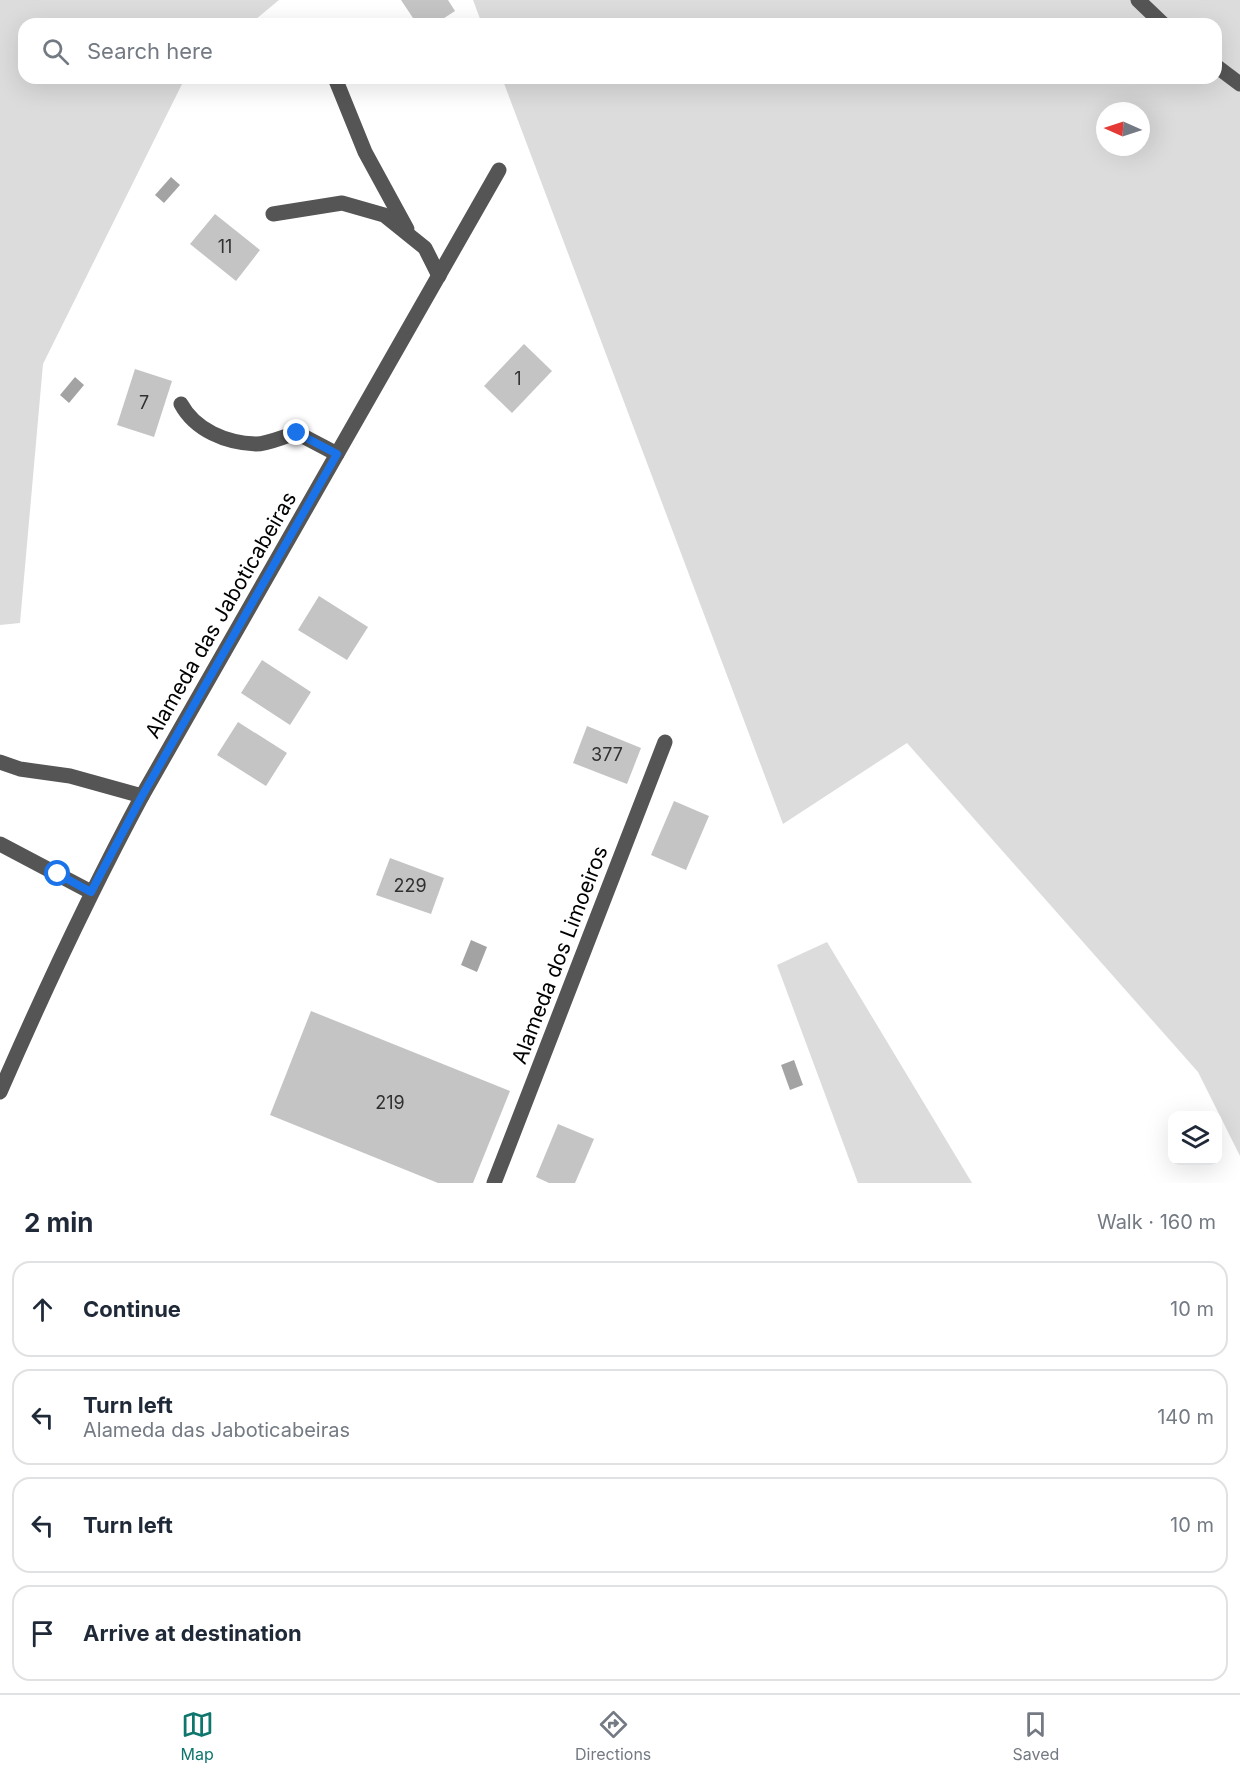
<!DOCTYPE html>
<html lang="en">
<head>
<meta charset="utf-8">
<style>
	:root { --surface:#fff; --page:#f2f2f3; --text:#1f2937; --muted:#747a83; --line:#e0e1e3; --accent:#0f766e }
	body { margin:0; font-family:Inter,sans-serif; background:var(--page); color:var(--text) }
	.controls { position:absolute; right:18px; bottom:18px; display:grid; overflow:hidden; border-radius:12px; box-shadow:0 6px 24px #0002 }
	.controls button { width:54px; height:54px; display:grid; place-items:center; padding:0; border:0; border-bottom:2px solid var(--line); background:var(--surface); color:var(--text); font:30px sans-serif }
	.compass { position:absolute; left:1096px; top:102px; width:54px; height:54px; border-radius:50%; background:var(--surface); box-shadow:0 6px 24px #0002; rotate:273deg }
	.stop { position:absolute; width:18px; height:18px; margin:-14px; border:4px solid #1a73e8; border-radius:50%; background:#fff }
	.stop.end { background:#1a73e8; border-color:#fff; box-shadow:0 2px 6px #0008 }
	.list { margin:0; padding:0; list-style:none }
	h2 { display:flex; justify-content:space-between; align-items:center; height:78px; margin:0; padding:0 24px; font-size:26px }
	h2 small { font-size:20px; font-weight:400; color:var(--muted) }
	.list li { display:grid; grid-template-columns:39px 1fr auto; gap:18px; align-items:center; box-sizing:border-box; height:96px; margin:0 12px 12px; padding:0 12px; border:2px solid var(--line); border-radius:18px }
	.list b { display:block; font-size:22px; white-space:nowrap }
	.list p { margin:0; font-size:20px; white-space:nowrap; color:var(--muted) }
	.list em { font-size:20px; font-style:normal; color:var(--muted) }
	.icon { flex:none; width:33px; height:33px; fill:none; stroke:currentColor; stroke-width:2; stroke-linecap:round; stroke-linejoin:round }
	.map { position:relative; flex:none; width:1240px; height:1183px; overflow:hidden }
	.search { position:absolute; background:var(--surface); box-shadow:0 6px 24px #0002; left:18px; right:18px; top:18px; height:66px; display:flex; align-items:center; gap:15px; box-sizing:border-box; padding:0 21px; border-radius:18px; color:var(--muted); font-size:22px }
	.sheet { height:510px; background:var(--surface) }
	nav { display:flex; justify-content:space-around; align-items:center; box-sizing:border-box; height:84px; border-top:2px solid var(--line); background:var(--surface); font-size:16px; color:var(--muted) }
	nav a { display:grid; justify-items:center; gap:3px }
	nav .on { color:var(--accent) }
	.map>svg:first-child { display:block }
	.green { fill:#dcdcdc; fill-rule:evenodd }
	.water { fill:#a3a3a3 }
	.building { fill:#c4c4c4 }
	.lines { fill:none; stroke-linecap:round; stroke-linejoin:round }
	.minor { stroke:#555; stroke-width:15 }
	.route { stroke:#1a73e8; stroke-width:8 }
	.labels { text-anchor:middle; stroke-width:4.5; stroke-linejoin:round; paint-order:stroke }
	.number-label { font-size:18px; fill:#313131 }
	.street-label { font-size:21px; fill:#000; stroke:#fff }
</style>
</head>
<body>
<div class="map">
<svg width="1240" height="1183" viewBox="0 0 1240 1183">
	<rect width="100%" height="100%" fill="#fff"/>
	<g class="green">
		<polygon points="0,0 279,0 250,24 24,24 24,78 185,78 43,364 20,623 0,625"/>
		<path d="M473 0H1240V1156L1198 1072 907 743 783 824 502 78H1216V24H482ZM1105 111H1141V147H1105Z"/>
		<polygon points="827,942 972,1183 858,1183 777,965"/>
	</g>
	<g class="water">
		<polygon points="171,177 180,185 164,203 155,195"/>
		<polygon points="75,377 84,385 69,403 60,395"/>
		<polygon points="471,940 487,947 477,972 461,965"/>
		<polygon points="794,1060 803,1085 790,1090 781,1065"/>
	</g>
	<g class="building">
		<polygon points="401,0 448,0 455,11 435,24 417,24"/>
		<polygon points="215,214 260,250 236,281 190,244"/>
		<polygon points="524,344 552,371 512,413 484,386"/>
		<polygon points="135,369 172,381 154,437 117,425"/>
		<polygon points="319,596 368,627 347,660 298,630"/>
		<polygon points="262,660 311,692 290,725 241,693"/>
		<polygon points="238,722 287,753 266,786 217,755"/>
		<polygon points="587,726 641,748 627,784 573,763"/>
		<polygon points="674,801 709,816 686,870 651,855"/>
		<polygon points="390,858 444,878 431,914 376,895"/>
		<polygon points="311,1011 510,1091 473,1183 438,1183 270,1115"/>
		<polygon points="558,1124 594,1139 575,1183 549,1183 536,1177"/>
	</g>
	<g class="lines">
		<g class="minor">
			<polyline points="1138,0 1163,24"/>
			<polyline points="1216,66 1240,84"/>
			<polyline points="335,78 365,152 407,229"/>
			<polyline points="273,214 342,203 384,215 425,248 439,276"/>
			<path d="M181 404C195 430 226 443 256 444 268 444 284 436 297 433L337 454"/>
			<polyline points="0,762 20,769 70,776 142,796"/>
			<polyline points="0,844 91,892"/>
			<path d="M0 1092C44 991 90 893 142 796L499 170"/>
			<polyline points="494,1183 665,742"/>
		</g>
	</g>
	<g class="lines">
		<polyline class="route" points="58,874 91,892 142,796 337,454 297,433"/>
	</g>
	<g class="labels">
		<g class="number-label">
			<text x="225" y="253">11</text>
			<text x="518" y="385">1</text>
			<text x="144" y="409">7</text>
			<text x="607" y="761">377</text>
			<text x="410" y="892">229</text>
			<text x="390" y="1109">219</text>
		</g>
		<g class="street-label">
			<text transform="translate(221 615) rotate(-60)" y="7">Alameda das Jaboticabeiras</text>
			<text transform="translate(560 955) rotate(-69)" y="7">Alameda dos Limoeiros</text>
		</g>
	</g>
</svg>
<div class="controls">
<button><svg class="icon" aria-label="layers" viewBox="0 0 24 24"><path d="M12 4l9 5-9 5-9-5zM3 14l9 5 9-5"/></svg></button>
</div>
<svg class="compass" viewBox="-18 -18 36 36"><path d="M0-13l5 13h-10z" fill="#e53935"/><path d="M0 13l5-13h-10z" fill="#747a83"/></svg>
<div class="stop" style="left:58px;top:874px"></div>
<div class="stop end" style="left:297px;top:433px"></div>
<div class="search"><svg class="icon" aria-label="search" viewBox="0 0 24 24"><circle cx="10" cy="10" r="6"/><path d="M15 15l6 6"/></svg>Search here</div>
</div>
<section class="sheet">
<h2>2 min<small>Walk · 160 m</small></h2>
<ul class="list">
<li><svg class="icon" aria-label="ahead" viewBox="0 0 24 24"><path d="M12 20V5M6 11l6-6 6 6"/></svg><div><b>Continue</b></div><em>10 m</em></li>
<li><svg class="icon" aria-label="left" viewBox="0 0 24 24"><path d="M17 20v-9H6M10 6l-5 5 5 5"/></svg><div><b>Turn left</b><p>Alameda das Jaboticabeiras</p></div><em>140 m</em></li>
<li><svg class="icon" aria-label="left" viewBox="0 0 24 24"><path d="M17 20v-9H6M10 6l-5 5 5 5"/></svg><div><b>Turn left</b></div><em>10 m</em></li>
<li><svg class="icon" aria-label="arrive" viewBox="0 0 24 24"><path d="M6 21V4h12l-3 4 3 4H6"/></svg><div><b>Arrive at destination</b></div></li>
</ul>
</section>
<nav>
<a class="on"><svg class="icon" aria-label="map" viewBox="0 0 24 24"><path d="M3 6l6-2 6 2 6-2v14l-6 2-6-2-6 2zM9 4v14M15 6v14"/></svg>Map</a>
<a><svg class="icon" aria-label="directions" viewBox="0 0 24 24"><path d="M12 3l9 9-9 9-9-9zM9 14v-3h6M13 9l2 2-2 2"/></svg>Directions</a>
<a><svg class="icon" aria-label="saved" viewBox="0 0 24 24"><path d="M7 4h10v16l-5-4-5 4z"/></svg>Saved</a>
</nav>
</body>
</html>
